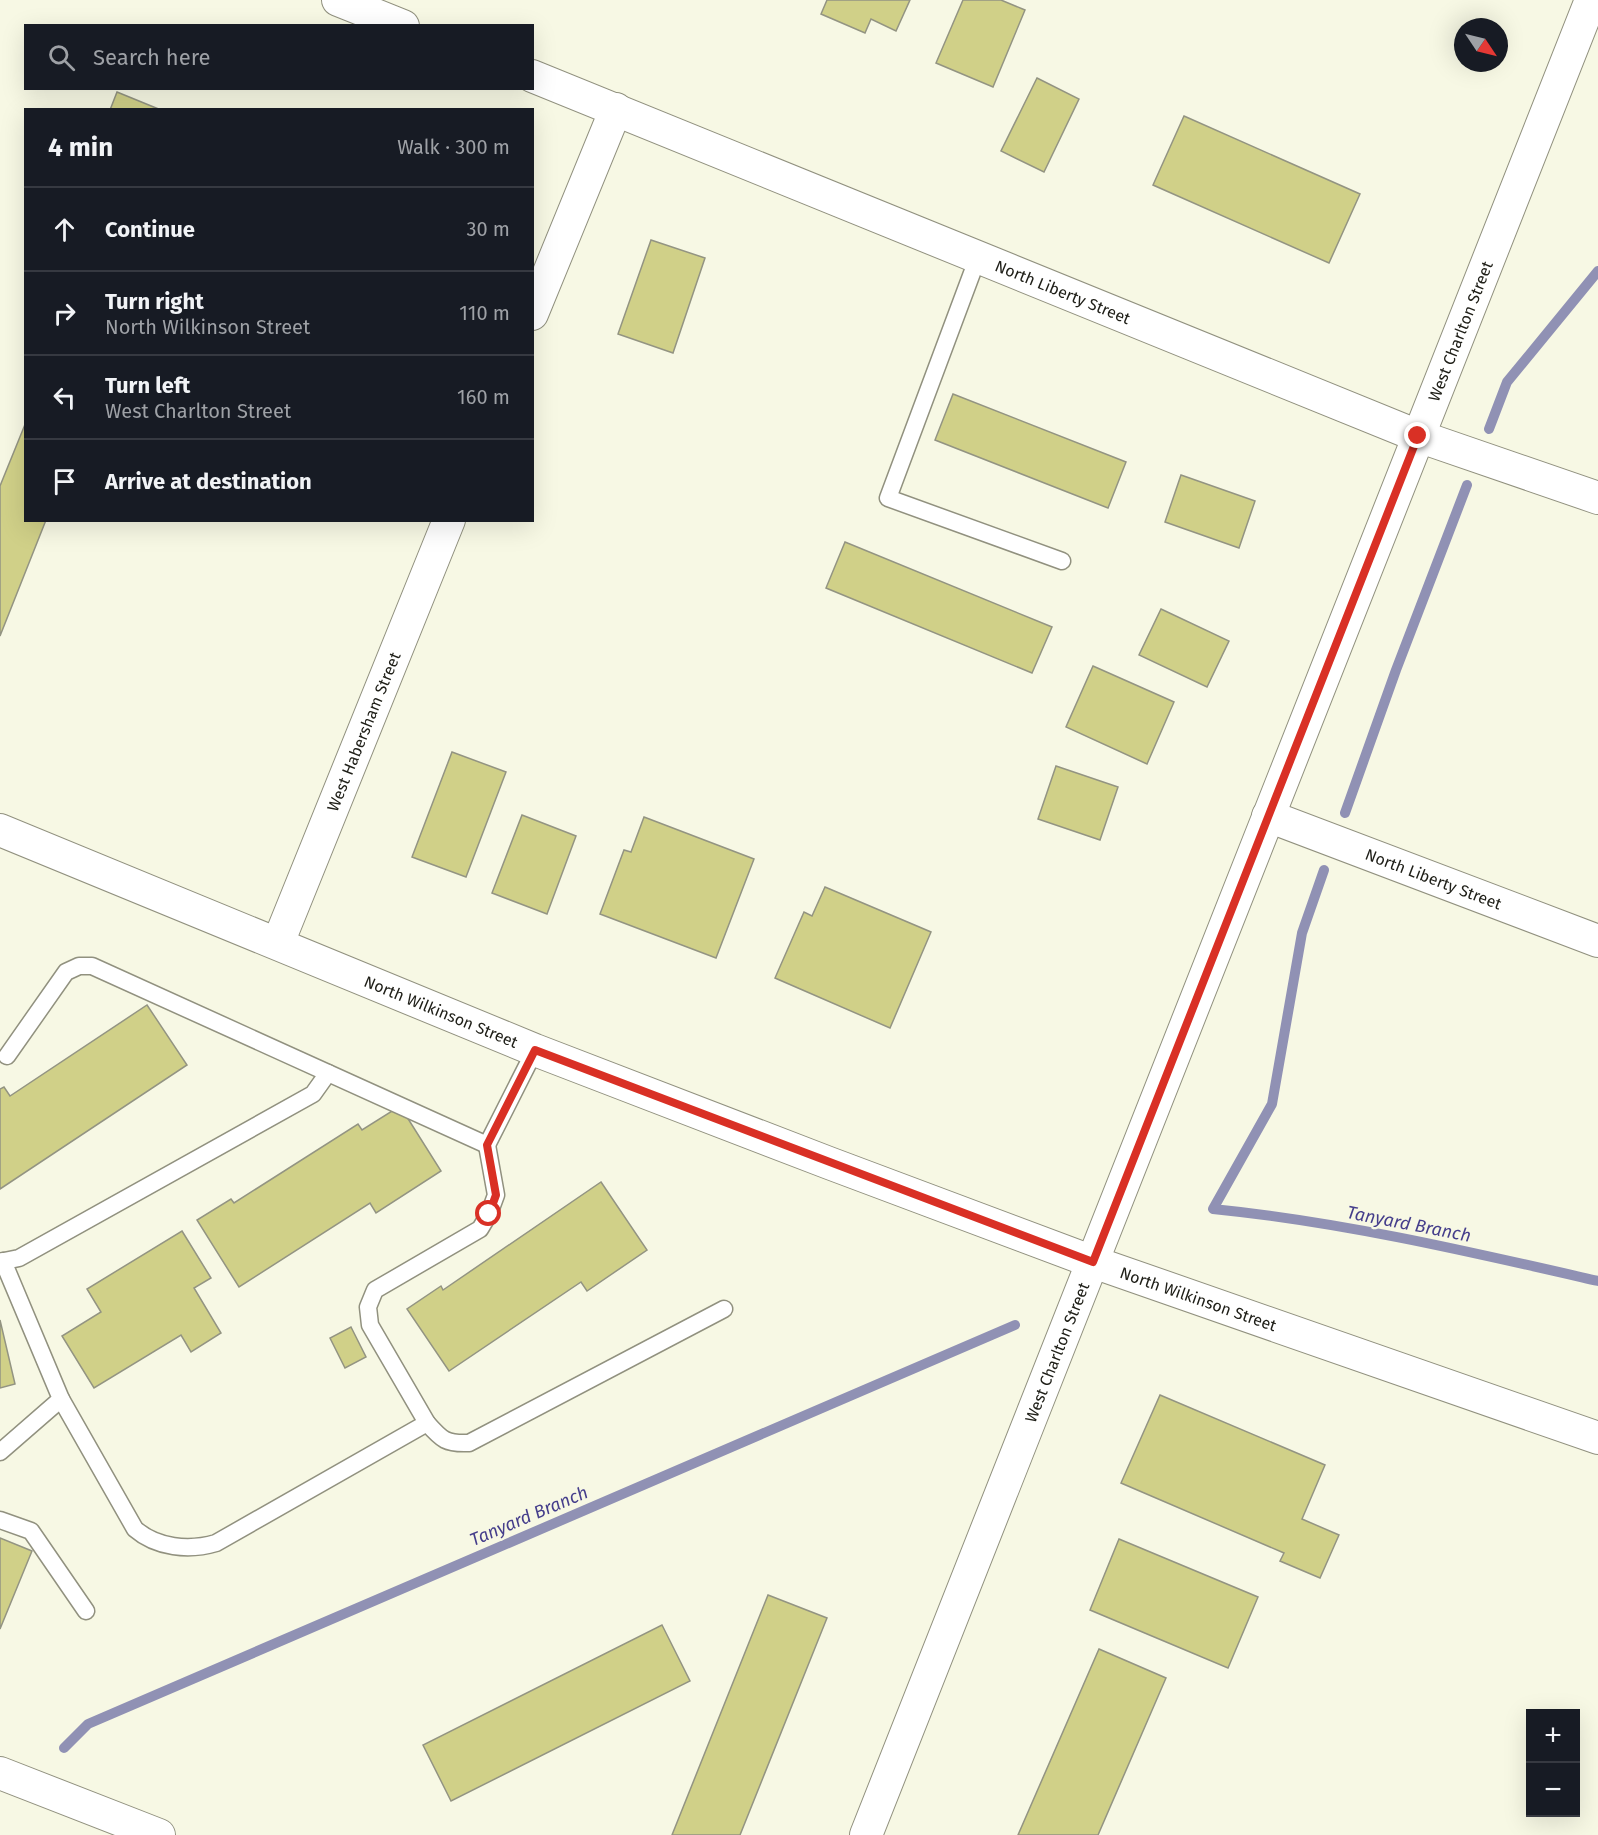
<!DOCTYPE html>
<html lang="en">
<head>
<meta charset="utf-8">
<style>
	:root { --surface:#171b24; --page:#242831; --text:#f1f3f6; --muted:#9ea1a6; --line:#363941 }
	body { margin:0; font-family:"Fira Sans",sans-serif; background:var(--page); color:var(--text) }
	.controls { position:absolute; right:18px; bottom:18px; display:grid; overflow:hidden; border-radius:0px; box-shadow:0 6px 24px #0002 }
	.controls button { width:54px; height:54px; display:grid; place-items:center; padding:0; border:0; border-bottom:2px solid var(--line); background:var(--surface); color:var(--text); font:30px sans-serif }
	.compass { position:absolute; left:1454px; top:18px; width:54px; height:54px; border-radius:50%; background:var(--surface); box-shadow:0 6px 24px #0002; rotate:125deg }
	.stop { position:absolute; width:18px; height:18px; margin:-14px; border:4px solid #d93025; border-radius:50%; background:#fff }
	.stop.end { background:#d93025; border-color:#fff; box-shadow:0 2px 6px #0008 }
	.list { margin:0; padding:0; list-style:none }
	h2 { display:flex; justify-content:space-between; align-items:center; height:78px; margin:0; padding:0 24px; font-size:26px }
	h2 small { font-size:20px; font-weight:400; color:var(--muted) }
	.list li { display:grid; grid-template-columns:39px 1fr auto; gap:18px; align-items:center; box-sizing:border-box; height:84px; padding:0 24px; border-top:2px solid var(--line) }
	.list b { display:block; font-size:22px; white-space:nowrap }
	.list p { margin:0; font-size:20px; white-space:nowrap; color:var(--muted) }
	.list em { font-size:20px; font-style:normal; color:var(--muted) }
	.icon { flex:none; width:33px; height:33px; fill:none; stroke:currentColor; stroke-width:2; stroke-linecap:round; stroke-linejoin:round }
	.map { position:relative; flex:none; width:1598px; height:1835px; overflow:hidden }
	.search { position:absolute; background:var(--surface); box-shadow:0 6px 24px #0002; left:24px; top:24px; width:510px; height:66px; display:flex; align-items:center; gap:15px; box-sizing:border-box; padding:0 21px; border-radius:0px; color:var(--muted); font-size:22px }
	.panel { position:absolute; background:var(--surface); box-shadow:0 6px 24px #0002; left:24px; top:108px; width:510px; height:414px; border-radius:0px }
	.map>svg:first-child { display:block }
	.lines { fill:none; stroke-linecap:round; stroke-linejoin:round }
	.stream { stroke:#9091b4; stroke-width:10 }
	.building { fill:#d0d088; stroke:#939482; stroke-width:1.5 }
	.service-casing { stroke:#91917f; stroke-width:19 }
	.minor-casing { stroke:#91917f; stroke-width:34 }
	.service { stroke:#fff; stroke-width:16 }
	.minor { stroke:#fff; stroke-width:32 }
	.route { stroke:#d93025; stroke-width:8 }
	.labels { text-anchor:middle; stroke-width:4.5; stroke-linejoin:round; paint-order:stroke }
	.street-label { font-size:16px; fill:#202019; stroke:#f7f8e4 }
	.water-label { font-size:18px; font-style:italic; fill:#453e8b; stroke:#f7f8e4 }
</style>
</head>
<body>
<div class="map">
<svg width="1598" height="1835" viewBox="0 0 1598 1835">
	<rect width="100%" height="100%" fill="#f7f8e4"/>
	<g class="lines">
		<g class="stream">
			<polyline points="1489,429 1507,382 1598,271"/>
			<polyline points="1345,813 1396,670 1467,485"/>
			<path d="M1324 870 1302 933 1272 1104 1213 1209C1343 1222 1471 1252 1598 1281"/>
			<polyline points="64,1748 88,1724 1015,1325"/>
		</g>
	</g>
	<g class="building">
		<polygon points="827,0 910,0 896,31 871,19 865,33 821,14"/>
		<polygon points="963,0 1001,0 1025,10 993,87 936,63"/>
		<polygon points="1037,78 1079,99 1044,172 1001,151"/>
		<polygon points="117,92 161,110 110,110"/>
		<polygon points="1184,116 1360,194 1329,263 1153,185"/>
		<polygon points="651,240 705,258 673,353 618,334"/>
		<polygon points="953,394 1126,462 1108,508 935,440"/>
		<polygon points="26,422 26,520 46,520 0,636 0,486"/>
		<polygon points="1181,475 1255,501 1239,548 1165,522"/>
		<polygon points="845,542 1052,627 1032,673 826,588"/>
		<polygon points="1161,609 1229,641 1207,687 1139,655"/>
		<polygon points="1093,666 1174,702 1147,764 1066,727"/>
		<polygon points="452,752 506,772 466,877 412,857"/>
		<polygon points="1056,766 1118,787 1100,840 1038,819"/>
		<polygon points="522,815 576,836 547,914 492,893"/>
		<polygon points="644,817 754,859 716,958 600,914 624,850 631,852"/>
		<polygon points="825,887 931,932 890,1028 775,978 804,912 812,916"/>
		<polygon points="147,1005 187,1065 0,1189 0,1089 4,1087 10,1096"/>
		<polygon points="400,1106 441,1171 376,1213 370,1203 239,1287 197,1220 231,1199 234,1203 358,1124 362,1130"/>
		<polygon points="601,1182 647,1250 587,1291 581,1282 449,1371 407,1309 441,1286 443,1290"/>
		<polygon points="182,1231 211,1278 194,1288 221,1333 191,1352 181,1335 94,1388 62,1336 101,1312 87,1289"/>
		<polygon points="0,1320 15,1384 0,1388"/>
		<polygon points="351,1327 366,1357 345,1368 330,1338"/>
		<polygon points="1160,1395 1325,1465 1302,1519 1339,1535 1320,1578 1280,1561 1284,1553 1121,1483"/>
		<polygon points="0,1538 32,1551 0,1629"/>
		<polygon points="1119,1539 1258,1597 1228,1668 1090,1610"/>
		<polygon points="768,1595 827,1618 740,1835 672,1835"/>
		<polygon points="662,1625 690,1681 451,1801 423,1745"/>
		<polygon points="1099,1649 1166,1678 1098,1835 1018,1835"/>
	</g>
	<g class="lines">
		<defs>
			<g id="service">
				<polyline points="978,257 888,498 1062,561"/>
				<polyline points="7,1056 66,972 79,966 92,966 487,1145 535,1050"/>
				<polyline points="0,1262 19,1258 313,1094 328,1073"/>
				<path d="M61 1399 135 1529C157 1548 189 1551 216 1543L427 1423 370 1325 368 1307 375 1290 480 1229 489 1214 496 1195 487 1145"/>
				<path d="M427 1423C442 1440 446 1444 469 1443L724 1309"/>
				<polyline points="0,1452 61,1399 3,1261"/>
				<polyline points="0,1520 31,1531 86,1611"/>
			</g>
			<g id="minor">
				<polyline points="338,0 403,26"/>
				<path id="s1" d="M532 76 1418 436 1598 498"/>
				<polyline points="532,314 616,109"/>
				<path id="s2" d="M1268 816 1598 941"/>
				<path id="s3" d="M0 830 535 1050 829 1163 1093 1262 1598 1438"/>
				<path id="s4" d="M278 943 449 520"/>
				<polyline points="0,1773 159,1835"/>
				<path id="s5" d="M866 1835 1591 0"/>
			</g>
		</defs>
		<use href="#service" class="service-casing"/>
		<use href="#minor" class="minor-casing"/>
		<use href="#service" class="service"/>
		<use href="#minor" class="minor"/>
	</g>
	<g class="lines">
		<polyline class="route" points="489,1214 496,1195 487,1145 535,1050 1093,1262 1418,436"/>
	</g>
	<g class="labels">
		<g class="street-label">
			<text dy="6" stroke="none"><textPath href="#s1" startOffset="573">North Liberty Street</textPath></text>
			<text dy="6" stroke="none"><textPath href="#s5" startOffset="1617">West Charlton Street</textPath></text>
			<text dy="6" stroke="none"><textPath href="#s4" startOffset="228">West Habersham Street</textPath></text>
			<text dy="6" stroke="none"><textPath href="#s2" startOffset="177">North Liberty Street</textPath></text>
			<text dy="6" stroke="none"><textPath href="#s3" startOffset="477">North Wilkinson Street</textPath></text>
			<text dy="6" stroke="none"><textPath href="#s3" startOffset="1287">North Wilkinson Street</textPath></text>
			<text dy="6" stroke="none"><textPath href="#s5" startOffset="519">West Charlton Street</textPath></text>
		</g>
		<g class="water-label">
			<text transform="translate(1409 1224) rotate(11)" y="6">Tanyard Branch</text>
			<text transform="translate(529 1516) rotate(-23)" y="6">Tanyard Branch</text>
		</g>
	</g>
</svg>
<div class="controls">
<button>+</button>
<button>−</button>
</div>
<svg class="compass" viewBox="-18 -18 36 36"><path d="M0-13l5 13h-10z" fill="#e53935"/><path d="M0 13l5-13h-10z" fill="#9ea1a6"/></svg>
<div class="stop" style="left:489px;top:1214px"></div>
<div class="stop end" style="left:1418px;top:436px"></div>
<div class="search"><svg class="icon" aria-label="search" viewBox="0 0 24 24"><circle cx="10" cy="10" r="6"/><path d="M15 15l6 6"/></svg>Search here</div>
<section class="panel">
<h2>4 min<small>Walk · 300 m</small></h2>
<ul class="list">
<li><svg class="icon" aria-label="ahead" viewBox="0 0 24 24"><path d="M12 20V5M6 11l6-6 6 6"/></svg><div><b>Continue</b></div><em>30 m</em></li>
<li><svg class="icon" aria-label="right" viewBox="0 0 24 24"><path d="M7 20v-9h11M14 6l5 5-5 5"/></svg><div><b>Turn right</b><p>North Wilkinson Street</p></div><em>110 m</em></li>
<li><svg class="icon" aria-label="left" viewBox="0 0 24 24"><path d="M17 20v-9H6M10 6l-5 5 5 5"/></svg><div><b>Turn left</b><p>West Charlton Street</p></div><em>160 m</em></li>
<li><svg class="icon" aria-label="arrive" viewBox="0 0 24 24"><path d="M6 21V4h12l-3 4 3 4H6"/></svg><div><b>Arrive at destination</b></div></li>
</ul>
</section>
</div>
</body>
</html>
